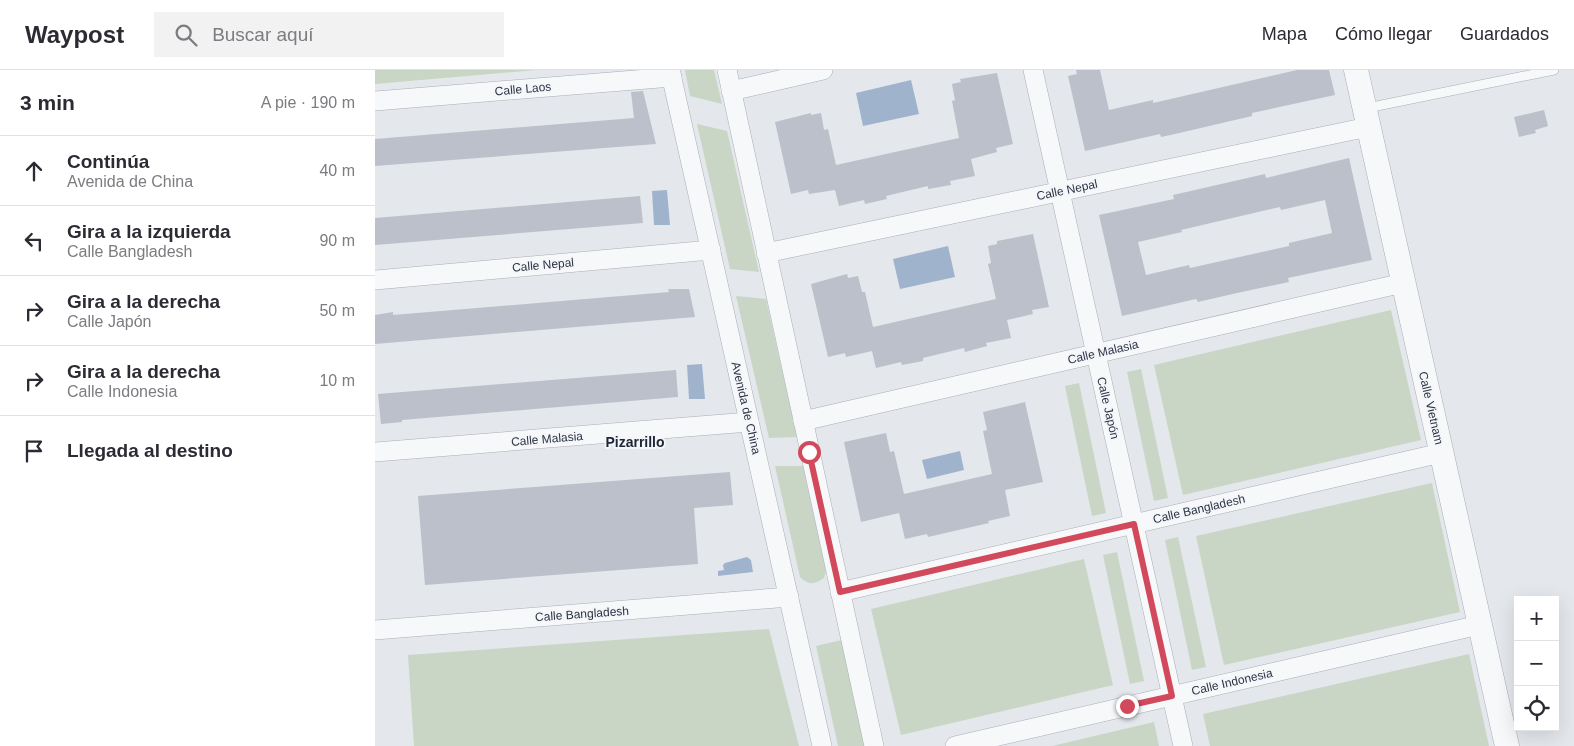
<!DOCTYPE html>
<html lang="es">
<head>
<meta charset="utf-8">
<style>
	:root { --surface:#fff; --page:#f2f2f3; --text:#2b2b33; --muted:#7c7c81; --line:#e1e1e2 }
	body { margin:0; font-family:Helvetica,sans-serif; background:var(--page); color:var(--text) }
	.controls { position:absolute; right:15px; bottom:15px; display:grid; overflow:hidden; border-radius:0px; box-shadow:0 5px 20px #0002 }
	.controls button { width:45px; height:45px; display:grid; place-items:center; padding:0; border:0; border-bottom:1px solid var(--line); background:var(--surface); color:var(--text); font:25px sans-serif }
	.stop { position:absolute; width:15px; height:15px; margin:-11px; border:4px solid #d1495b; border-radius:50%; background:#fff }
	.stop.end { background:#d1495b; border-color:#fff; box-shadow:0 1px 5px #0008 }
	.list { margin:0; padding:0; list-style:none }
	h2 { display:flex; justify-content:space-between; align-items:center; height:65px; margin:0; padding:0 20px; font-size:21px }
	h2 small { font-size:16px; font-weight:400; color:var(--muted) }
	.list li { display:grid; grid-template-columns:32px 1fr auto; gap:15px; align-items:center; box-sizing:border-box; height:70px; padding:0 20px; border-top:1px solid var(--line) }
	.list b { display:block; font-size:19px; white-space:nowrap }
	.list p { margin:0; font-size:16px; white-space:nowrap; color:var(--muted) }
	.list em { font-size:16px; font-style:normal; color:var(--muted) }
	.icon { flex:none; width:28px; height:28px; fill:none; stroke:currentColor; stroke-width:2; stroke-linecap:round; stroke-linejoin:round }
	.map { position:relative; flex:none; width:1199px; height:676px; overflow:hidden }
	header { display:flex; align-items:center; gap:30px; box-sizing:border-box; height:70px; padding:0 25px; background:var(--surface); border-bottom:1px solid var(--line) }
	header strong { font-size:24px }
	nav { display:flex; gap:28px; margin-inline-start:auto; font-size:18px }
	.search { width:350px; height:45px; background:var(--page); display:flex; align-items:center; gap:12px; box-sizing:border-box; padding:0 18px; border-radius:0px; color:var(--muted); font-size:19px }
	main { display:flex }
	aside { flex:1; background:var(--surface) }
	.map>svg:first-child { display:block }
	.green { fill:#c9d6c5 }
	.water { fill:#9fb4cc }
	.building { fill:#bbc0ca; fill-rule:evenodd }
	.lines { fill:none; stroke-linecap:round; stroke-linejoin:round }
	.service-casing { stroke:#a9aeb7; stroke-width:10 }
	.minor-casing { stroke:#a9aeb7; stroke-width:20 }
	.tertiary-casing { stroke:#a9aeb7; stroke-width:25 }
	.service { stroke:#f7f8fa; stroke-width:9 }
	.minor { stroke:#f7f8fa; stroke-width:19 }
	.tertiary { stroke:#f7f8fa; stroke-width:24 }
	.route { stroke:#d1495b; stroke-width:6 }
	.labels { text-anchor:middle; stroke-width:4; stroke-linejoin:round; paint-order:stroke }
	.street-label { font-size:12px; fill:#2b3445; stroke:#f4f6f9 }
	.neighbourhood-label { font-size:14px; font-weight:bold; fill:#1d2536; stroke:#f4f6f9 }
</style>
</head>
<body>
<header>
<strong>Waypost</strong>
<div class="search"><svg class="icon" aria-label="search" viewBox="0 0 24 24"><circle cx="10" cy="10" r="6"/><path d="M15 15l6 6"/></svg>Buscar aquí</div>
<nav><a>Mapa</a><a>Cómo llegar</a><a>Guardados</a></nav>
</header>
<main>
<aside>
<h2>3 min<small>A pie · 190 m</small></h2>
<ul class="list">
<li><svg class="icon" aria-label="ahead" viewBox="0 0 24 24"><path d="M12 20V5M6 11l6-6 6 6"/></svg><div><b>Continúa</b><p>Avenida de China</p></div><em>40 m</em></li>
<li><svg class="icon" aria-label="left" viewBox="0 0 24 24"><path d="M17 20v-9H6M10 6l-5 5 5 5"/></svg><div><b>Gira a la izquierda</b><p>Calle Bangladesh</p></div><em>90 m</em></li>
<li><svg class="icon" aria-label="right" viewBox="0 0 24 24"><path d="M7 20v-9h11M14 6l5 5-5 5"/></svg><div><b>Gira a la derecha</b><p>Calle Japón</p></div><em>50 m</em></li>
<li><svg class="icon" aria-label="right" viewBox="0 0 24 24"><path d="M7 20v-9h11M14 6l5 5-5 5"/></svg><div><b>Gira a la derecha</b><p>Calle Indonesia</p></div><em>10 m</em></li>
<li><svg class="icon" aria-label="arrive" viewBox="0 0 24 24"><path d="M6 21V4h12l-3 4 3 4H6"/></svg><div><b>Llegada al destino</b></div></li>
</ul>
</aside>
<div class="map">
<svg width="1199" height="676" viewBox="0 0 1199 676">
	<rect width="100%" height="100%" fill="#e4e7ec"/>
	<g class="green">
		<polygon points="0,0 161,0 0,14"/>
		<polygon points="310,0 339,0 347,34 315,26"/>
		<polygon points="322,54 352,61 384,202 355,199"/>
		<polygon points="361,226 391,229 422,367 394,368"/>
		<polygon points="1016,240 1046,370 808,425 779,295"/>
		<polygon points="766,299 793,428 779,431 752,302"/>
		<polygon points="704,313 731,443 717,446 690,316"/>
		<path d="M400 396H428L451 501 449 508C439 515 433 515 425 507Z"/>
		<polygon points="1057,413 1085,542 849,595 821,466"/>
		<polygon points="803,467 831,597 817,600 790,470"/>
		<polygon points="742,482 769,611 755,614 728,485"/>
		<polygon points="709,489 738,615 526,665 496,539"/>
		<polygon points="394,559 424,676 39,676 33,585"/>
		<polygon points="467,570 490,676 463,676 441,576"/>
		<polygon points="1094,584 1114,676 835,676 828,644"/>
		<polygon points="779,652 784,676 677,676"/>
	</g>
	<g class="water">
		<polygon points="536,10 544,44 488,56 481,23"/>
		<polygon points="292,120 295,155 279,155 277,121"/>
		<polygon points="573,176 580,207 525,219 518,189"/>
		<polygon points="327,294 330,329 314,329 312,295"/>
		<polygon points="585,381 589,400 552,409 547,390"/>
		<polygon points="372,487 376,490 378,502 343,506 343,501 349,500 348,495 350,493"/>
	</g>
	<g class="building">
		<polygon points="701,0 725,0 734,40 778,30 778,33 922,0 954,0 960,25 877,43 877,46 800,64 786,67 785,64 710,81 693,6 702,4"/>
		<polygon points="622,3 638,74 621,78 622,82 596,89 600,106 575,111 576,115 553,119 553,116 511,126 512,129 490,134 489,130 464,136 460,120 434,124 433,120 416,124 400,52 436,43 436,45 446,43 449,60 453,59 461,95 570,71 584,68 577,31 580,30 577,14 586,12 585,9"/>
		<polygon points="268,21 281,74 0,96 0,69 259,48 256,22"/>
		<polygon points="1169,40 1173,56 1160,60 1161,63 1144,67 1139,47"/>
		<path d="M974 88 997 190 913 208 914 212 862 223 823 232 821 229 747 246 724 145 799 129 798 125 890 104 891 108ZM950 130 957 163 914 173V176L815 198 814 195 771 205 763 172 807 162 806 160 905 137 906 140Z"/>
		<polygon points="265,126 268,153 0,175 0,148"/>
		<polygon points="658,164 674,237 657,240 658,244 632,250 636,268 611,273 612,276 590,282 589,278 548,288 548,291 527,295 526,292 501,298 497,281 471,287 470,283 453,287 436,214 472,204 473,208 483,206 487,222 490,222 498,257 621,229 613,194 616,193 613,176 622,174 622,171"/>
		<polygon points="293,219 314,219 320,247 0,274 0,245 18,242 18,245 294,222"/>
		<polygon points="301,300 303,327 27,350 27,352 6,354 3,324"/>
		<polygon points="650,332 668,412 630,420 635,446 613,451 614,453 553,467 552,464 530,469 524,443 486,452 469,372 511,363 515,382 519,381 529,424 617,404 608,361 612,360 608,342"/>
		<polygon points="355,402 358,435 319,438 323,494 50,515 43,426"/>
	</g>
	<g class="lines">
		<defs>
			<polyline id="service" points="992,38 1179,0"/>
			<g id="minor">
				<polyline points="295,0 447,676"/>
				<polyline points="352,0 499,676"/>
				<polyline points="658,0 808,676"/>
				<polyline points="356,21 448,0"/>
				<polyline points="0,31 297,7"/>
				<polyline points="391,183 993,57"/>
				<polyline points="0,210 336,180"/>
				<polyline points="428,351 1028,213"/>
				<polyline points="0,382 374,352"/>
				<polyline points="465,522 1066,383"/>
				<polyline points="0,560 414,527"/>
				<polyline points="580,676 1104,555"/>
			</g>
			<polyline id="tertiary" points="981,0 1132,676"/>
		</defs>
		<use href="#service" class="service-casing"/>
		<use href="#minor" class="minor-casing"/>
		<use href="#tertiary" class="tertiary-casing"/>
		<use href="#service" class="service"/>
		<use href="#minor" class="minor"/>
		<use href="#tertiary" class="tertiary"/>
	</g>
	<g class="lines">
		<polyline class="route" points="434,382 465,522 759,454 797,626 752,636"/>
	</g>
	<g class="labels">
		<g class="street-label">
			<text transform="translate(148 19) rotate(-5)" y="4">Calle Laos</text>
			<text transform="translate(692 120) rotate(-12)" y="4">Calle Nepal</text>
			<text transform="translate(168 195) rotate(-5)" y="4">Calle Nepal</text>
			<text transform="translate(728 282) rotate(-13)" y="4">Calle Malasia</text>
			<text transform="translate(371 338) rotate(77)" y="4">Avenida de China</text>
			<text transform="translate(733 338) rotate(77)" y="4">Calle Japón</text>
			<text transform="translate(1056 338) rotate(77)" y="4">Calle Vietnam</text>
			<text transform="translate(172 369) rotate(-5)" y="4">Calle Malasia</text>
			<text transform="translate(824 439) rotate(-13)" y="4">Calle Bangladesh</text>
			<text transform="translate(207 544) rotate(-4)" y="4">Calle Bangladesh</text>
			<text transform="translate(857 612) rotate(-13)" y="4">Calle Indonesia</text>
		</g>
		<g class="neighbourhood-label">
			<text x="260" y="377">Pizarrillo</text>
		</g>
	</g>
</svg>
<div class="controls">
<button>+</button>
<button>−</button>
<button><svg class="icon" aria-label="locate" viewBox="0 0 24 24"><circle cx="12" cy="12" r="6"/><path d="M12 2v4M12 18v4M2 12h4M18 12h4"/></svg></button>
</div>
<div class="stop" style="left:434px;top:382px"></div>
<div class="stop end" style="left:752px;top:636px"></div>
</div>
</main>
</body>
</html>
